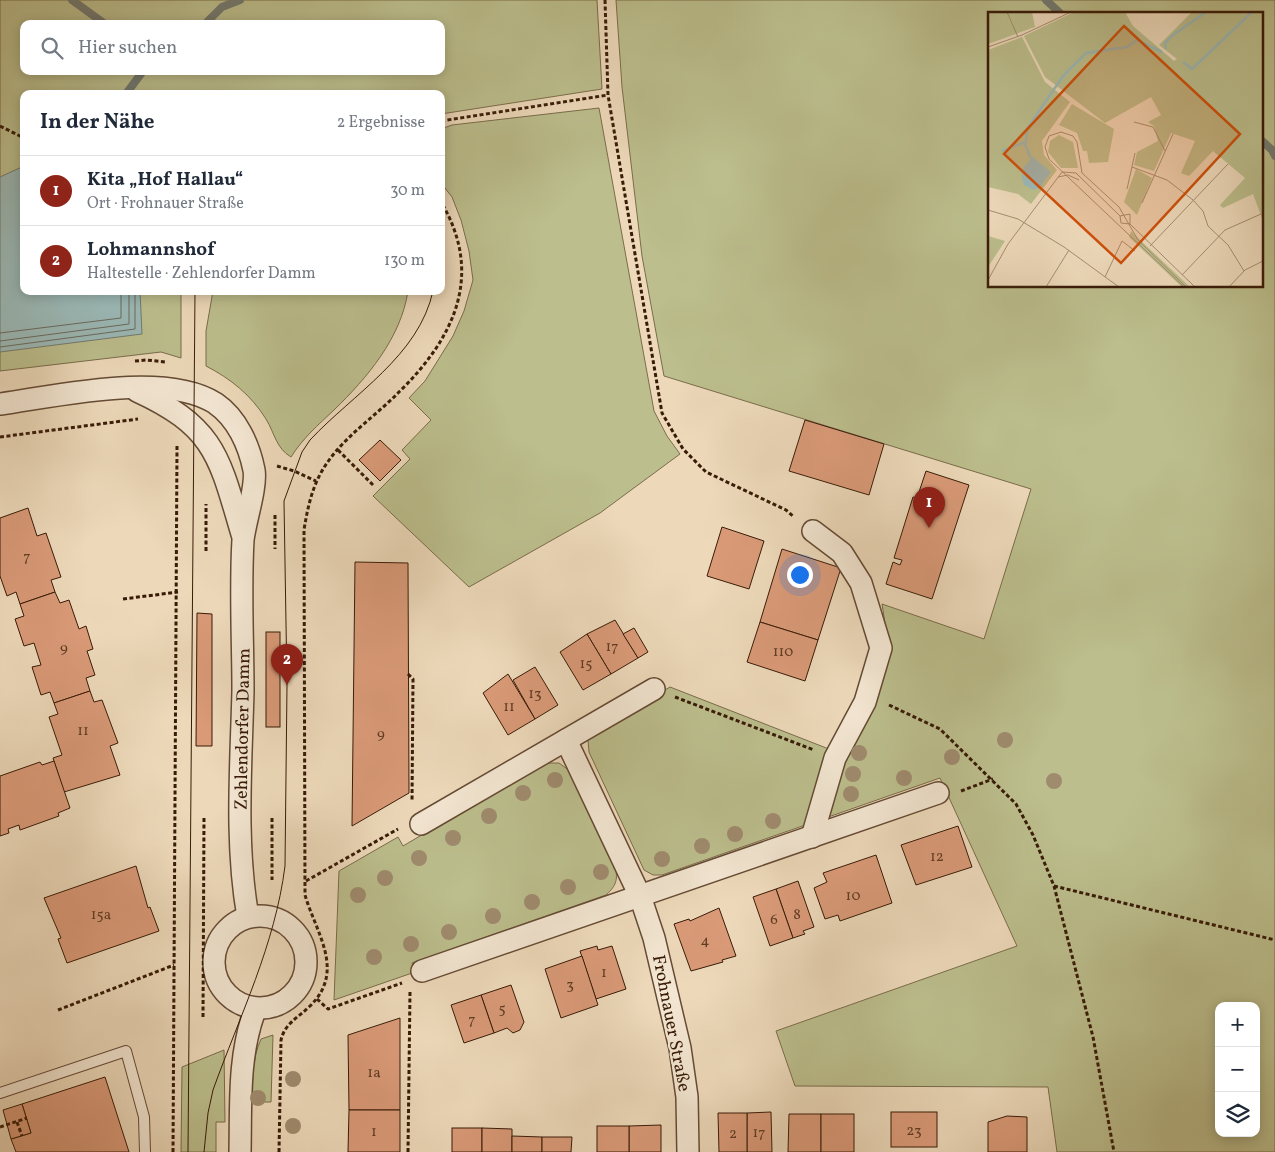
<!DOCTYPE html>
<html lang="de">
<head>
<meta charset="utf-8">
<style>
	:root { --surface:#fff; --page:#f6f6f7; --text:#1f2937; --muted:#747a83; --line:#e0e1e3; --accent:#8f2418 }
	body { margin:0; font-family:Vollkorn,serif; background:var(--page); color:var(--text) }
	.controls { position:absolute; right:15px; bottom:15px; display:grid; overflow:hidden; border-radius:10px; box-shadow:0 2px 12px #0003 }
	.controls button { width:45px; height:45px; display:grid; place-items:center; padding:0; border:0; border-bottom:1px solid var(--line); background:var(--surface); color:var(--text); font:25px sans-serif }
	.you { position:absolute; left:799px; top:574px; width:18px; height:18px; margin:-12px; border:4px solid #fff; border-radius:50%; background:#1a73e8; box-shadow:0 0 0 8px #1a73e833 }
	.badge { display:grid; place-items:center; width:32px; height:32px; border-radius:50%; background:var(--accent); color:#fff; font-size:16px; font-weight:700 }
	.pin { position:absolute; translate:-50% -41px; filter:drop-shadow(0 1px 2px #0008) }
	.pin::after { content:''; position:absolute; top:26px; width:18px; height:15px; background:inherit; clip-path:polygon(0 0,100% 0,50% 100%) }
	.list { margin:0; padding:0; list-style:none }
	h2 { display:flex; justify-content:space-between; align-items:center; height:65px; margin:0; padding:0 20px; font-size:21px }
	h2 small { font-size:16px; font-weight:400; color:var(--muted) }
	.list li { display:grid; grid-template-columns:32px 1fr auto; gap:15px; align-items:center; box-sizing:border-box; height:70px; padding:0 20px; border-top:1px solid var(--line) }
	.list b { display:block; font-size:19px; white-space:nowrap }
	.list p { margin:0; font-size:16px; white-space:nowrap; color:var(--muted) }
	.list em { font-size:16px; font-style:normal; color:var(--muted) }
	.icon { flex:none; width:28px; height:28px; fill:none; stroke:currentColor; stroke-width:2; stroke-linecap:round; stroke-linejoin:round }
	.map { position:relative; flex:none; width:1275px; height:1152px; overflow:hidden }
	.search { position:absolute; background:var(--surface); box-shadow:0 2px 12px #0003; left:20px; top:20px; width:425px; height:55px; display:flex; align-items:center; gap:12px; box-sizing:border-box; padding:0 18px; border-radius:10px; color:var(--muted); font-size:19px }
	.panel { position:absolute; background:var(--surface); box-shadow:0 2px 12px #0003; left:20px; top:90px; width:425px; height:205px; border-radius:10px }
	.map>svg:first-child { display:block }
	.green { fill:#bcbe8d; stroke:#7a6c4a; fill-rule:evenodd }
	.water { fill:#9bb9b7; stroke:#737a71 }
	.lines { fill:none; stroke-linecap:round; stroke-linejoin:round }
	.shore { stroke:#6a6a5f; stroke-width:1 }
	.stream { stroke:#737a71; stroke-width:8 }
	.building { fill:#da9a78; stroke:#381b07 }
	.service-casing { stroke:#654a34; stroke-width:12 }
	.minor-casing { stroke:#654a34; stroke-width:24 }
	.path { stroke:#381b07; stroke-width:3; stroke-dasharray:4 2.5; stroke-linecap:butt }
	.service { stroke:#f3e6d2; stroke-width:10 }
	.minor { stroke:#f3e6d2; stroke-width:21 }
	.tram { stroke:#381b07; stroke-width:1 }
	.tree { fill:#9f8b6e }
	.labels { text-anchor:middle; stroke-width:4.5; stroke-linejoin:round; paint-order:stroke }
	.number-label { font-size:15px; fill:#603b23 }
	.street-label { font-size:18px; fill:#381b07; stroke:#f3e6d2 }
	.inset-river { fill:none; stroke:#9bb9b7; stroke-width:2.5 }
	.inset-road { fill:none; stroke:#a58d72; stroke-width:1 }
	.view { fill:#ce500b; fill-opacity:0.15; stroke:#ce500b; stroke-width:2.5 }
	.inset-edge { fill:none; stroke:#381b07; stroke-width:2.5 }
</style>
</head>
<body>
<div class="map">
<svg width="1275" height="1152" viewBox="0 0 1275 1152">
	<rect width="100%" height="100%" fill="#edd9ba"/>
	<filter id="stains"><feTurbulence type="fractalNoise" baseFrequency=".004" numOctaves="4"/><feColorMatrix values="0 0 0 0 .2 0 0 0 0 .09 0 0 0 0 .02 0 0 0 .5 -.17"/></filter>
	<radialGradient id="worn" r=".72"><stop offset=".6" stop-color="#630" stop-opacity="0"/><stop offset="1" stop-color="#630" stop-opacity=".3"/></radialGradient>
	<g class="green">
		<path d="M0 0H597L602 89 441 114V94H24V291H181V358L161 352 0 371ZM24 24H441V71H24Z"/>
		<path d="M616 0H1275V1152H1057L1048 1087 795 1086 776 1031 1017 946 940 778 662 875H653L644 870 589 752 588 740 596 731 670 687 834 751 890 655 882 604 984 639 1031 489 664 376 642 256 622 87ZM989 14H1261V286H989ZM1219 1006H1256V1133H1219Z"/>
		<polygon points="599,108 654,411 667,436 680,454 600,513 469,587 373,496 410,459 402,450 431,420 409,398 425,381 453,336 464,311 473,280 469,251 461,220 452,197 441,183 441,129 452,125"/>
		<path d="M213 291H408C401 338 367 378 334 410 318 425 303 438 291 457 276 448 275 434 266 419 251 395 231 379 206 366V331Z"/>
		<path d="M544 763H559L570 771 615 865C618 879 617 885 606 895L412 963 415 972 334 1000 339 871 398 837 403 846Z"/>
		<path d="M273 1035 271 1102H253C252 1080 252 1059 261 1039Z"/>
		<polygon points="224,1050 225,1122 216,1122 216,1152 181,1152 182,1067"/>
	</g>
	<polygon class="water" points="24,166 24,291 140,291 142,334 0,352 0,177"/>
	<g class="lines">
		<g class="shore">
			<polyline points="0,333 121,318 121,291"/>
			<polyline points="0,341 129,324 129,291"/>
			<polyline points="0,347 135,329 135,291"/>
		</g>
		<g class="stream">
			<polyline points="72,0 105,24"/>
			<polyline points="1046,0 1061,14"/>
			<polyline points="205,24 222,7 240,0"/>
			<polyline points="126,94 143,71"/>
			<polyline points="1261,140 1272,150 1275,156"/>
		</g>
	</g>
	<g class="building">
		<polygon points="805,420 884,444 869,495 789,471"/>
		<polygon points="380,440 401,460 380,481 359,460"/>
		<polygon points="926,471 969,485 932,599 886,584 893,562 900,565 902,560 894,558 913,497 917,498"/>
		<polygon points="28,508 37,536 46,533 61,577 51,580 55,592 20,604 16,592 7,596 0,576 0,518"/>
		<polygon points="722,527 764,541 749,589 707,576"/>
		<polygon points="782,549 841,568 818,640 760,622"/>
		<polygon points="355,562 408,563 409,793 352,826"/>
		<polygon points="55,592 60,603 69,600 79,629 86,626 93,649 87,651 95,675 86,678 90,691 54,703 50,692 41,695 32,667 41,665 34,643 24,646 15,619 24,616 20,604"/>
		<polygon points="197,613 212,614 212,746 196,746"/>
		<polygon points="615,620 638,658 611,674 587,634"/>
		<polygon points="760,622 818,640 805,681 747,662"/>
		<polygon points="634,628 648,652 638,658 623,634"/>
		<rect x="266" y="632" width="14" height="95"/>
		<polygon points="587,634 611,674 583,690 560,652"/>
		<polygon points="535,667 558,705 535,719 513,680"/>
		<polygon points="508,674 535,719 508,735 483,693"/>
		<polygon points="90,691 94,702 102,700 118,743 110,746 120,775 64,792 53,758 62,755 49,717 58,714 54,703"/>
		<polygon points="54,761 70,808 58,813 59,816 20,830 19,825 8,829 9,833 0,836 0,776 40,762 42,765"/>
		<polygon points="958,826 972,867 916,885 901,845"/>
		<polygon points="876,855 892,903 840,921 838,915 825,919 814,888 827,882 823,873"/>
		<polygon points="136,866 148,908 150,907 159,931 67,963 58,939 61,938 44,898"/>
		<polygon points="798,881 814,927 803,931 805,934 793,938 776,889"/>
		<polygon points="776,889 793,938 770,946 753,897"/>
		<polygon points="719,908 736,956 722,960 723,962 691,971 674,924 689,919 690,921"/>
		<polygon points="597,946 598,950 612,946 626,989 596,999 580,951"/>
		<polygon points="582,956 598,1005 561,1018 545,969"/>
		<polygon points="511,985 524,1022 520,1030 513,1033 507,1028 494,1033 481,995"/>
		<polygon points="481,995 494,1033 464,1043 451,1005"/>
		<polygon points="400,1018 400,1110 349,1110 348,1035"/>
		<polygon points="105,1077 129,1152 16,1152 11,1139 31,1133 22,1104"/>
		<polygon points="22,1104 31,1133 11,1139 3,1110"/>
		<polygon points="349,1110 400,1110 400,1152 348,1152"/>
		<polygon points="771,1112 772,1152 747,1152 747,1113"/>
		<rect x="891" y="1112" width="46" height="35"/>
		<polygon points="718,1113 747,1113 747,1152 719,1152"/>
		<polygon points="789,1114 821,1114 821,1152 788,1152"/>
		<rect x="821" y="1114" width="33" height="38"/>
		<polygon points="1007,1116 1027,1117 1027,1152 988,1152 988,1122"/>
		<polygon points="661,1125 661,1152 629,1152 629,1126"/>
		<rect x="597" y="1126" width="32" height="26"/>
		<rect x="452" y="1128" width="30" height="24"/>
		<polygon points="482,1128 512,1129 512,1152 482,1152"/>
		<polygon points="512,1136 542,1137 542,1152 512,1152"/>
		<polygon points="542,1137 572,1137 571,1152 542,1152"/>
	</g>
	<g class="lines">
		<defs>
			<polyline id="service" points="0,1093 126,1051 144,1117 145,1152"/>
			<g id="minor">
				<path d="M137 391C215 427 219 456 242 534"/>
				<path d="M0 404C57 396 165 371 215 403 237 418 249 445 254 470 257 486 245 522 243 540 240 590 243 641 243 691 241 767 235 843 248 917"/>
				<polyline points="566,740 640,896 654,938 680,1048 687,1097 688,1152"/>
				<polyline points="421,824 654,689"/>
				<polyline points="812,837 835,758 865,702 881,648 861,583 842,553 813,531"/>
				<circle cx="260" cy="962" r="46"/>
				<polyline points="422,971 938,793"/>
				<path d="M240 1152C241 1103 238 1056 255 1010"/>
			</g>
		</defs>
		<use href="#service" class="service-casing"/>
		<use href="#minor" class="minor-casing"/>
		<g class="path">
			<polyline points="605,0 608,95 662,413 683,449 706,472 786,510 794,517"/>
			<polyline points="441,121 608,95"/>
			<polyline points="0,126 24,138"/>
			<polyline points="135,361 146,360 166,362"/>
			<polyline points="0,437 138,419"/>
			<polyline points="338,450 374,486"/>
			<polyline points="277,466 294,471 316,481"/>
			<polyline points="275,515 275,549"/>
			<polyline points="206,551 206,504"/>
			<polyline points="123,599 178,592"/>
			<polyline points="408,674 413,679 412,802"/>
			<polyline points="675,697 814,750"/>
			<polyline points="889,705 940,729 1016,804 1033,835 1054,886 1093,1037 1114,1152"/>
			<polyline points="961,791 993,779"/>
			<polyline points="272,818 272,880"/>
			<polyline points="306,881 398,829"/>
			<polyline points="1054,886 1275,940"/>
			<polyline points="317,999 328,1009 402,983"/>
			<polyline points="58,1010 174,965"/>
			<polyline points="203,1017 204,816"/>
			<polyline points="17,1122 22,1136"/>
			<polyline points="0,1127 27,1118"/>
			<polyline points="173,1152 177,446"/>
			<path d="M279 1152 281 1040C285 1023 298 1018 310 1006 346 971 316 933 305 895L304 530C308 505 313 483 327 463 346 435 377 415 400 391 455 337 484 274 441 202"/>
			<polyline points="408,1152 410,991"/>
		</g>
		<use href="#service" class="service"/>
		<use href="#minor" class="minor"/>
		<g class="tram">
			<polyline points="188,1152 195,291"/>
			<path d="M204 1152 208 1113 213 1090C240 1015 275 945 285 866L287 685 284 501 302 452 310 440C353 394 419 356 433 291"/>
		</g>
	</g>
	<g class="tree">
		<circle cx="1005" cy="740" r="8"/>
		<circle cx="859" cy="753" r="8"/>
		<circle cx="952" cy="757" r="8"/>
		<circle cx="853" cy="774" r="8"/>
		<circle cx="904" cy="778" r="8"/>
		<circle cx="555" cy="780" r="8"/>
		<circle cx="1054" cy="781" r="8"/>
		<circle cx="523" cy="793" r="8"/>
		<circle cx="851" cy="794" r="8"/>
		<circle cx="489" cy="816" r="8"/>
		<circle cx="773" cy="821" r="8"/>
		<circle cx="735" cy="834" r="8"/>
		<circle cx="453" cy="838" r="8"/>
		<circle cx="702" cy="846" r="8"/>
		<circle cx="419" cy="858" r="8"/>
		<circle cx="662" cy="859" r="8"/>
		<circle cx="601" cy="872" r="8"/>
		<circle cx="385" cy="878" r="8"/>
		<circle cx="568" cy="887" r="8"/>
		<circle cx="358" cy="895" r="8"/>
		<circle cx="532" cy="902" r="8"/>
		<circle cx="493" cy="916" r="8"/>
		<circle cx="449" cy="932" r="8"/>
		<circle cx="411" cy="944" r="8"/>
		<circle cx="374" cy="957" r="8"/>
		<circle cx="293" cy="1079" r="8"/>
		<circle cx="258" cy="1098" r="8"/>
		<circle cx="293" cy="1126" r="8"/>
	</g>
	<g class="labels">
		<g class="number-label">
			<text x="27" y="561">7</text>
			<text x="612" y="651">17</text>
			<text x="64" y="652">9</text>
			<text x="783" y="656">110</text>
			<text x="586" y="668">15</text>
			<text x="535" y="698">13</text>
			<text x="509" y="711">11</text>
			<text x="83" y="735">11</text>
			<text x="381" y="738">9</text>
			<text x="937" y="861">12</text>
			<text x="853" y="900">10</text>
			<text x="101" y="919">15a</text>
			<text x="797" y="919">8</text>
			<text x="774" y="924">6</text>
			<text x="705" y="945">4</text>
			<text x="604" y="977">1</text>
			<text x="570" y="989">3</text>
			<text x="502" y="1013">5</text>
			<text x="472" y="1024">7</text>
			<text x="374" y="1077">1a</text>
			<text x="914" y="1135">23</text>
			<text x="374" y="1136">1</text>
			<text x="759" y="1137">17</text>
			<text x="733" y="1138">2</text>
		</g>
		<g class="street-label">
			<text transform="translate(242 729) rotate(-89)" y="6">Zehlendorfer Damm</text>
			<text transform="translate(672 1023) rotate(79)" y="6">Frohnauer Straße</text>
		</g>
	</g>
	<g transform="translate(988 12)">
		<rect width="275" height="275" fill="#edd9ba"/>
		<path d="M0 0H44L47 15 0 32ZM86 0H137L145 14 186 49 189 47 171 33 204 0H275V209L265 182 235 196 232 193 257 166 225 139 201 164 193 161 207 129 183 121 166 159 146 153 149 140 170 129 166 114 160 110 173 103 163 85 117 111 57 65 36 24ZM34 25 57 70 82 90 54 129 56 143 69 158 43 192 30 182 0 175V38ZM84 92 126 117 120 150 101 151 99 139H95L89 121 71 113ZM71 123 85 130 90 156H73L60 140 62 129ZM148 157 164 166 149 203 136 190ZM143 219 150 226 202 275H194L141 225ZM0 224 17 229 0 255Z" fill="#bcbe8d"/>
		<path d="M45 145 63 160 52 175 46 178 36 173 34 166 35 156Z" fill="#9bb9b7"/>
		<path class="inset-river" d="M178 37 177 31 185 23 218 0M195 50 204 57 264 0M37 132 43 147M14 139 38 130 39 117 75 64 98 41 139 35 149 28 174 40"/>
		<path class="inset-road" d="M19 0 30 25M0 35 34 23 83 0M146 110 165 115 177 139M144 155 179 168 205 188 215 199 220 214 240 233 256 259M70 165 80 163 91 168M139 177 147 141M154 191 185 122M0 198 30 207 76 235 131 275M132 204 142 202V212M132 204 133 211 142 212M142 212 207 275M162 234 240 152M194 263 237 218 273 202M117 265 134 229 147 239M0 268 20 232 74 160 88 161 132 204M58 275 81 238M196 275 61 147 57 135 61 124 73 120 85 124 89 130 94 161 131 195 150 228 198 275M241 275 257 258 275 249"/>
		<path class="view" d="M136 14 252 122 133 251 16 142Z"/>
		<rect width="275" height="275" class="inset-edge"/>
	</g>
	<rect width="100%" height="100%" filter="url(#stains)"/>
	<rect width="100%" height="100%" fill="url(#worn)"/>
</svg>
<div class="controls">
<button>+</button>
<button>−</button>
<button><svg class="icon" aria-label="layers" viewBox="0 0 24 24"><path d="M12 4l9 5-9 5-9-5zM3 14l9 5 9-5"/></svg></button>
</div>
<div class="you"></div>
<div class="pin badge" style="left:929px;top:528px">1</div>
<div class="pin badge" style="left:287px;top:685px">2</div>
<div class="search"><svg class="icon" aria-label="search" viewBox="0 0 24 24"><circle cx="10" cy="10" r="6"/><path d="M15 15l6 6"/></svg>Hier suchen</div>
<section class="panel">
<h2>In der Nähe<small>2 Ergebnisse</small></h2>
<ul class="list">
<li><span class="badge">1</span><div><b>Kita „Hof Hallau“</b><p>Ort · Frohnauer Straße</p></div><em>30 m</em></li>
<li><span class="badge">2</span><div><b>Lohmannshof</b><p>Haltestelle · Zehlendorfer Damm</p></div><em>130 m</em></li>
</ul>
</section>
</div>
</body>
</html>
